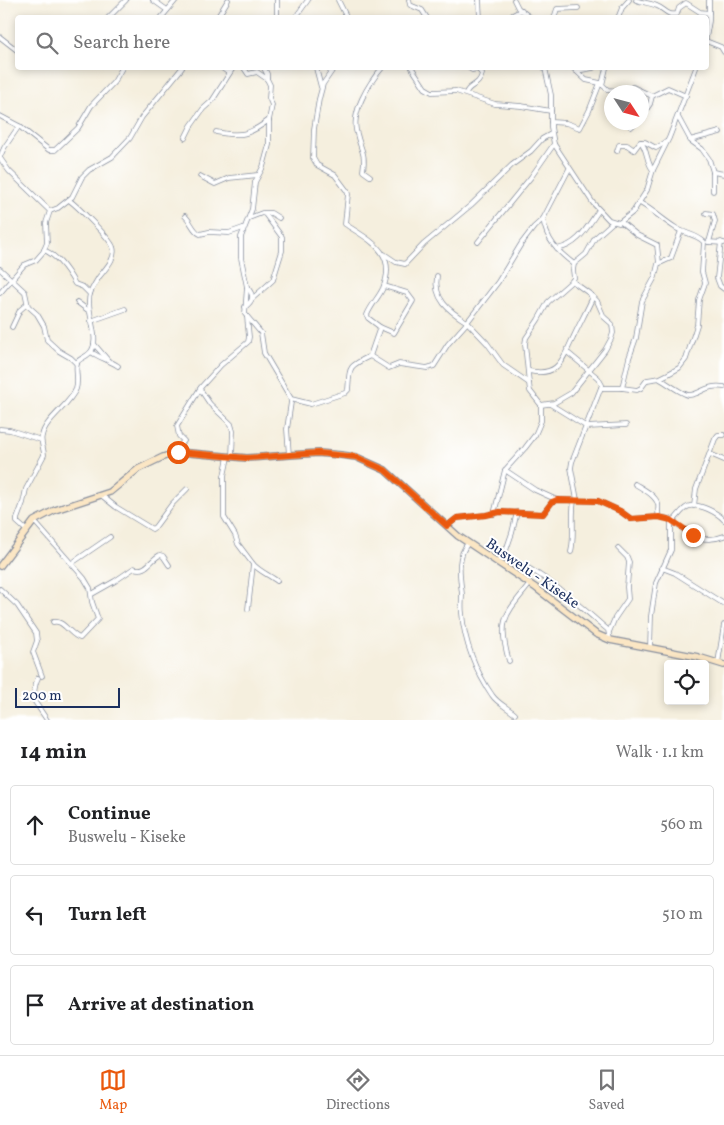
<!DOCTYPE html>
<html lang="en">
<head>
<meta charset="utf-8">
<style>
	:root { --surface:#fff; --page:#f6f6f6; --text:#202124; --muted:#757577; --line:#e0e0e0; --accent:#ea580c }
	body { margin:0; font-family:Vollkorn,serif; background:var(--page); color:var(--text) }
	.controls { position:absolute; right:15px; bottom:15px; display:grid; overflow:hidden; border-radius:5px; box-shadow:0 2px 8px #0003 }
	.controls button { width:45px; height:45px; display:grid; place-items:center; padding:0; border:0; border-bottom:1px solid var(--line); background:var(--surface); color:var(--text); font:25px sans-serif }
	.compass { position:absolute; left:604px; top:85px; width:45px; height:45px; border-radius:50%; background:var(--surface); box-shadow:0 2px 8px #0003; rotate:126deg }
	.scale { position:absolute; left:15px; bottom:12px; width:105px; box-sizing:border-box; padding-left:5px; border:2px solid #1b2f5e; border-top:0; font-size:14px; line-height:18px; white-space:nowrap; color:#1b2f5e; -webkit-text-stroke:4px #fff; paint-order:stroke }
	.stop { position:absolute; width:15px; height:15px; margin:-11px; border:4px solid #ea580c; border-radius:50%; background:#fff }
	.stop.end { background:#ea580c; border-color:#fff; box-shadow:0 1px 5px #0008 }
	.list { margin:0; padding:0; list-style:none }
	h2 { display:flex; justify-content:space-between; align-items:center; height:65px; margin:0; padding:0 20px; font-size:21px }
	h2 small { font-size:16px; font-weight:400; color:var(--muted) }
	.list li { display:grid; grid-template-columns:32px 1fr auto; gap:15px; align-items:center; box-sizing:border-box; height:80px; margin:0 10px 10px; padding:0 10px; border:1px solid var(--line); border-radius:5px }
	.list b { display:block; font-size:19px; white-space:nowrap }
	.list p { margin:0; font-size:16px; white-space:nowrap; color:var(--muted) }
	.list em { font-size:16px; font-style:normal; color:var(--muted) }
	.icon { flex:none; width:28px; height:28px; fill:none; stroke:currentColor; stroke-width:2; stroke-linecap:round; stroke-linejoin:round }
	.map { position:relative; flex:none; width:724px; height:720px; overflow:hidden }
	.search { position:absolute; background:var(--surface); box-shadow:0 2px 8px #0003; left:15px; right:15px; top:15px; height:55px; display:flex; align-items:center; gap:12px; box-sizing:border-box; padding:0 18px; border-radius:5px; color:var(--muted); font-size:19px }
	.sheet { height:335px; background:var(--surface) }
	nav { display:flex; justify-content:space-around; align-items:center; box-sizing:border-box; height:70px; border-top:1px solid var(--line); background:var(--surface); font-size:14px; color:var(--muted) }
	nav a { display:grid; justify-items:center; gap:2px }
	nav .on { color:var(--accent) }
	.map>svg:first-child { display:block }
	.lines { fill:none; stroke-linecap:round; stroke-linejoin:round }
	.street-casing { stroke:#888f9e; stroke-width:5.5 }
	.secondary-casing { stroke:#888f9e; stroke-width:8 }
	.street { stroke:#fff; stroke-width:4 }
	.secondary { stroke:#fbe6c4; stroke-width:5.5 }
	.route { stroke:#ea580c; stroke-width:6 }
	.labels { text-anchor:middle; stroke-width:4; stroke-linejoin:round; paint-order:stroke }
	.street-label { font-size:15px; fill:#1b2f5e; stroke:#fff }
</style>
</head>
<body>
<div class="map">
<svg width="724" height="720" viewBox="0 0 724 720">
	<rect width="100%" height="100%" fill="#fff"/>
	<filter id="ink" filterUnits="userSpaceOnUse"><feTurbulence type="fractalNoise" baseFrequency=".02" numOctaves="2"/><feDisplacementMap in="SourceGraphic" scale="10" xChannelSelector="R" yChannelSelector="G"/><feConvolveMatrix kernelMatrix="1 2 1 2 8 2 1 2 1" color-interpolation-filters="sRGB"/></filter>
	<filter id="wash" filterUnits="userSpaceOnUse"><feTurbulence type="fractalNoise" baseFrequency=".0096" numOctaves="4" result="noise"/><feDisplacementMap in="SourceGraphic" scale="20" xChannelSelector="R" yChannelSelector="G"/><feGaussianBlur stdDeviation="1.12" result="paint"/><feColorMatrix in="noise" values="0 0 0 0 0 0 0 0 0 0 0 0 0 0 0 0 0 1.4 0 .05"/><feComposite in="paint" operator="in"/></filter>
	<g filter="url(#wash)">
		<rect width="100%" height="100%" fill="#f5efde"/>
	</g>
	<g filter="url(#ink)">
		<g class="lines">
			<defs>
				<g id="street">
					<polyline points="153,0 167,10"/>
					<polyline points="277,0 277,18"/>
					<polyline points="338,0 347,18"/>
					<polyline points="409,0 410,5 422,10 427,18"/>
					<polyline points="479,0 480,18"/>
					<polyline points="514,0 518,8 531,18"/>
					<path d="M636 0C643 3 651 3 657 6 665 9 667 16 677 14L679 8 686 3 700 12 709 13"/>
					<polyline points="108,18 126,0"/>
					<polyline points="161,18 176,0"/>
					<polyline points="217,18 228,0"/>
					<polyline points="295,18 308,0"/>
					<polyline points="507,18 522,10"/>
					<polyline points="554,18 557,9 578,8"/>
					<polyline points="618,18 622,8 629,0"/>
					<polyline points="0,37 18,51"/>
					<polyline points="706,38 709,21 709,0"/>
					<polyline points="706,41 721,47 724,52"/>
					<polyline points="222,68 229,73"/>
					<polyline points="244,68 248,74 257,72 267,79"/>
					<polyline points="264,68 267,74 267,79 270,85 269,98 272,105 269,120 269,145 263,167 255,182 252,209 241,237 241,258 247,287 245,314 261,333 264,353 290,397 291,402 287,429 289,455"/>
					<polyline points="316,68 321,87"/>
					<path d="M334 68 323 84 319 99 314 129 313 158 317 165 335 175 347 191 348 194 345 224C369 240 398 252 383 288 379 297 371 305 367 315L368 318 380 327 370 356"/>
					<polyline points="412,68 425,88 432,92 456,91 495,104 521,106 551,111"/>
					<polyline points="545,68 551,95 551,127 554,144 593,203 609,220 619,223 633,212 647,190 653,170 669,138 696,68"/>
					<polyline points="573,68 586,80 600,83 608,90 620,91 633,87 652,96"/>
					<polyline points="576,71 593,68"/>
					<polyline points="602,85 606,68"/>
					<path d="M466 93C469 84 479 87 482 74L478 69 472 70 469 68"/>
					<polyline points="0,116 19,126 49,150 55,150 78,128 91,106 114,82 122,68"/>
					<polyline points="642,116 650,104 652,96 668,88 686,96"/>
					<polyline points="678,117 691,141 702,149 709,159 713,172 713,191"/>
					<polyline points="551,122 566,123 580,128 589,111 600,83"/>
					<polyline points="631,127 636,122"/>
					<path d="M216 132C241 137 249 135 269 120"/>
					<polyline points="185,138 191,126 203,109 212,101 233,68"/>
					<polyline points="690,140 720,132"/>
					<path d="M641 142C648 151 646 162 653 170"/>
					<polyline points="617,151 619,145 627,145 634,150 640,142 645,142 656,148 666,142"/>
					<polyline points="0,157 4,148 19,126"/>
					<polyline points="0,158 9,171 50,211 46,223 47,243 43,252 36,260 24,265 0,293"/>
					<polyline points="713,172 724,174"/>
					<polyline points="200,176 215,184 229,178 258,175"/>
					<path d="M370 176 363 171C366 153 361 151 357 134 350 113 369 83 382 68"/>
					<polyline points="50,211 58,208 72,197 82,177 89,170 112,157 130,138 142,117 182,68"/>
					<polyline points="264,213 271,213 279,218"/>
					<polyline points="706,213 713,214 715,221 709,242"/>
					<path d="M185 216C191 221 193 231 200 234L209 232 229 233 243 228"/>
					<polyline points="249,218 262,213 265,214 282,237 282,251 273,280 253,298"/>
					<path d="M543 219C547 241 557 251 574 264"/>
					<polyline points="621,222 637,235 657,245 659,263"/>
					<polyline points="478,242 531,177 554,144"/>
					<polyline points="708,242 724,243"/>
					<polyline points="721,242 717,278 720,286 724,289"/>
					<path d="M557 249C579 245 587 227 599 210"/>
					<path d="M44 250C58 256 68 271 75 284L83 287 90 294"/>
					<polyline points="384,254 396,262 405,264 424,244 471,205 512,165 531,151 542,139 551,134"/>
					<polyline points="0,269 25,292 28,306 37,314 44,326 47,340 59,351 71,358 77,364"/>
					<path d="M437 276C433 299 449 311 467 322"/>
					<polyline points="77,302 89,311"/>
					<path d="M245 307C253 301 255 296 247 287"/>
					<polyline points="91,321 125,309"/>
					<polyline points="467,322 487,343 503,365 529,383 530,391 541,405 541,421 535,435 525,448 505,470 494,514"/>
					<polyline points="12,327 20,310 27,304"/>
					<polyline points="380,327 394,333 413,301 407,293 384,286"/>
					<polyline points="94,344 107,359"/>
					<path d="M91 352C100 358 109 360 118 366"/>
					<polyline points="567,352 598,378 602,385 572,462 571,468 577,500"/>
					<path d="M529 371C559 377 562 360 573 338 579 325 586 312 592 299L590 294 572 281"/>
					<path d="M660 379C666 382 683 395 689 395 700 395 706 384 724 387"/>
					<polyline points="529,383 525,344 526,338 538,320 548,302 572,281 574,278 573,270 574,264 586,254 595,238 613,222"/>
					<path d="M601 388H622L637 390 641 388 647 380 660 378 668 374 679 368 686 359 697 325 699 300 705 283 702 272 704 242C696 234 685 234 676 228 663 220 653 210 640 203"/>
					<polyline points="622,388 629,358 636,338 642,301 655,277 658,264 671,258 681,231"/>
					<polyline points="200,389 210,404 231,424 233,431 232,457"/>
					<path d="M291 399 311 404 345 393 348 390C350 367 347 367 370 356L389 368 399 364 427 368 434 366 448 344 465 325 498 282 521 244 534 227 543 219 569 169"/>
					<polyline points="550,404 587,427 626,425"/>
					<polyline points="541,405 554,403 571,393 605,350 611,339 613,333 612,324 604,317 597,301 592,296"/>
					<polyline points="0,429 10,430 41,440"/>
					<polyline points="178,452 177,448 184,441 179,436 177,426 201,387 221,365 248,342 249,337 247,317"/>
					<polyline points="710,454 724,460"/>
					<polyline points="228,457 224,476 224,517 235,535 238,544 253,564 248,609"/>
					<polyline points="505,470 535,490 557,500"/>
					<path d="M635 484C643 489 655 495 658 504 659 508 657 512 659 517"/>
					<polyline points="101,495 116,507 152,529 155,527 172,504 187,489"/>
					<polyline points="694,506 696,489 715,439 718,435 724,435"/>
					<path d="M34 521 84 578 90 588 92 602 98 619 80 638C70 635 63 619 53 622"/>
					<path d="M671 521C690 533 701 545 724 536"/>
					<path d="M447 526 457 518 486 515 500 512 543 514 552 502 557 500 598 501 620 511 631 519 659 517 674 520C679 516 683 507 690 506 699 503 718 513 724 520"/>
					<path d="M26 530 17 522V519L23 503 26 489 44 455C44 448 40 442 42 436 45 419 69 406 76 389 79 381 75 370 77 362 82 357 89 356 92 350 100 337 85 310 90 294 92 288 96 282 99 277 105 269 117 258 113 247 110 238 77 206 69 200"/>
					<path d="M468 543C456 558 460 576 462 594 462 600 461 607 462 613 464 641 476 672 492 695 497 703 508 708 515 714"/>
					<path d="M571 552C575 535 571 518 574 501"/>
					<polyline points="503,559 512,533 517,512"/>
					<path d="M496 561C518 547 590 615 608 630L610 640"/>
					<polyline points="72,563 110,537"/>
					<path d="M253 564C259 571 269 575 277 581"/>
					<polyline points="662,568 675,573 724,604"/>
					<polyline points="0,589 17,605 36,633 37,641 33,652 42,676"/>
					<path d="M92 594 115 581 134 568C146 573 150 560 160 555L163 556 169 565"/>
					<polyline points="609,632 615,618 628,599 627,587 629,562 627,557 618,548"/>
					<polyline points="650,648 651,616 656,583 671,550 671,520"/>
					<path d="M509 661C497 620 505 615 530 584"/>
					<polyline points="718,663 724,625"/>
					<path d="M38 678C34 685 35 691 33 699L47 720"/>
				</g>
				<polyline id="secondary" points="0,566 34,521 55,510 110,492 138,469 163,457 178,452 247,458 318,453 341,455 356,457 385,470 458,536 536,588 596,634 610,640 698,657 724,665"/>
			</defs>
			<use href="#street" class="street-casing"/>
			<use href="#secondary" class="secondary-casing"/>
			<use href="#street" class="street"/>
			<use href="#secondary" class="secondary"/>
		</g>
	</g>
	<g class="lines" filter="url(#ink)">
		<polyline class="route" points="178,452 247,458 318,453 356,457 385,470 447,526 457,518 486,515 500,512 543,514 552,502 557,500 598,501 620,511 631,519 659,517 671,520 693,535"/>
	</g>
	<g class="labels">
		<g class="street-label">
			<text transform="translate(533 573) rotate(35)" y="5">Buswelu - Kiseke</text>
		</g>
	</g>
</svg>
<div class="controls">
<button><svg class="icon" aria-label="locate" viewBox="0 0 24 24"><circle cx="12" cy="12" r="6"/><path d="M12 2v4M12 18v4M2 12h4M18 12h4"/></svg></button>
</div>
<svg class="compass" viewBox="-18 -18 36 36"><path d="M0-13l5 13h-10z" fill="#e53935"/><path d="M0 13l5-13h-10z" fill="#757577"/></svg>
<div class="scale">200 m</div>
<div class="stop" style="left:178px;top:452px"></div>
<div class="stop end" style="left:693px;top:535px"></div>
<div class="search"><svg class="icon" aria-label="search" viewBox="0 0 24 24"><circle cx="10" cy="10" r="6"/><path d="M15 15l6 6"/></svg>Search here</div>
</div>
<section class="sheet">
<h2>14 min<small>Walk · 1.1 km</small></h2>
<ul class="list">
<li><svg class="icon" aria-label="ahead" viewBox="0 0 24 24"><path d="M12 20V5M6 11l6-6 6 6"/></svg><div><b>Continue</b><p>Buswelu - Kiseke</p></div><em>560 m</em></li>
<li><svg class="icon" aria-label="left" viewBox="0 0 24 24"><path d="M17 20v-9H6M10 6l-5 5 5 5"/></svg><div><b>Turn left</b></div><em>510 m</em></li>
<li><svg class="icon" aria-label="arrive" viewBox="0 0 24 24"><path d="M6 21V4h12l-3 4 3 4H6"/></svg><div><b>Arrive at destination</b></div></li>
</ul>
</section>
<nav>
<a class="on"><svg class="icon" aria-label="map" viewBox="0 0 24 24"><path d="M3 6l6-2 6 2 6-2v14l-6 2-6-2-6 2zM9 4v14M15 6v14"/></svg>Map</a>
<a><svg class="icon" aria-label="directions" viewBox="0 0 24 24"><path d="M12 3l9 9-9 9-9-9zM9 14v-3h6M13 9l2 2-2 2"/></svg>Directions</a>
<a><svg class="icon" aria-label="saved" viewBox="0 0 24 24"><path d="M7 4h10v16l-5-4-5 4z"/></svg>Saved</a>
</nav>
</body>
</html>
